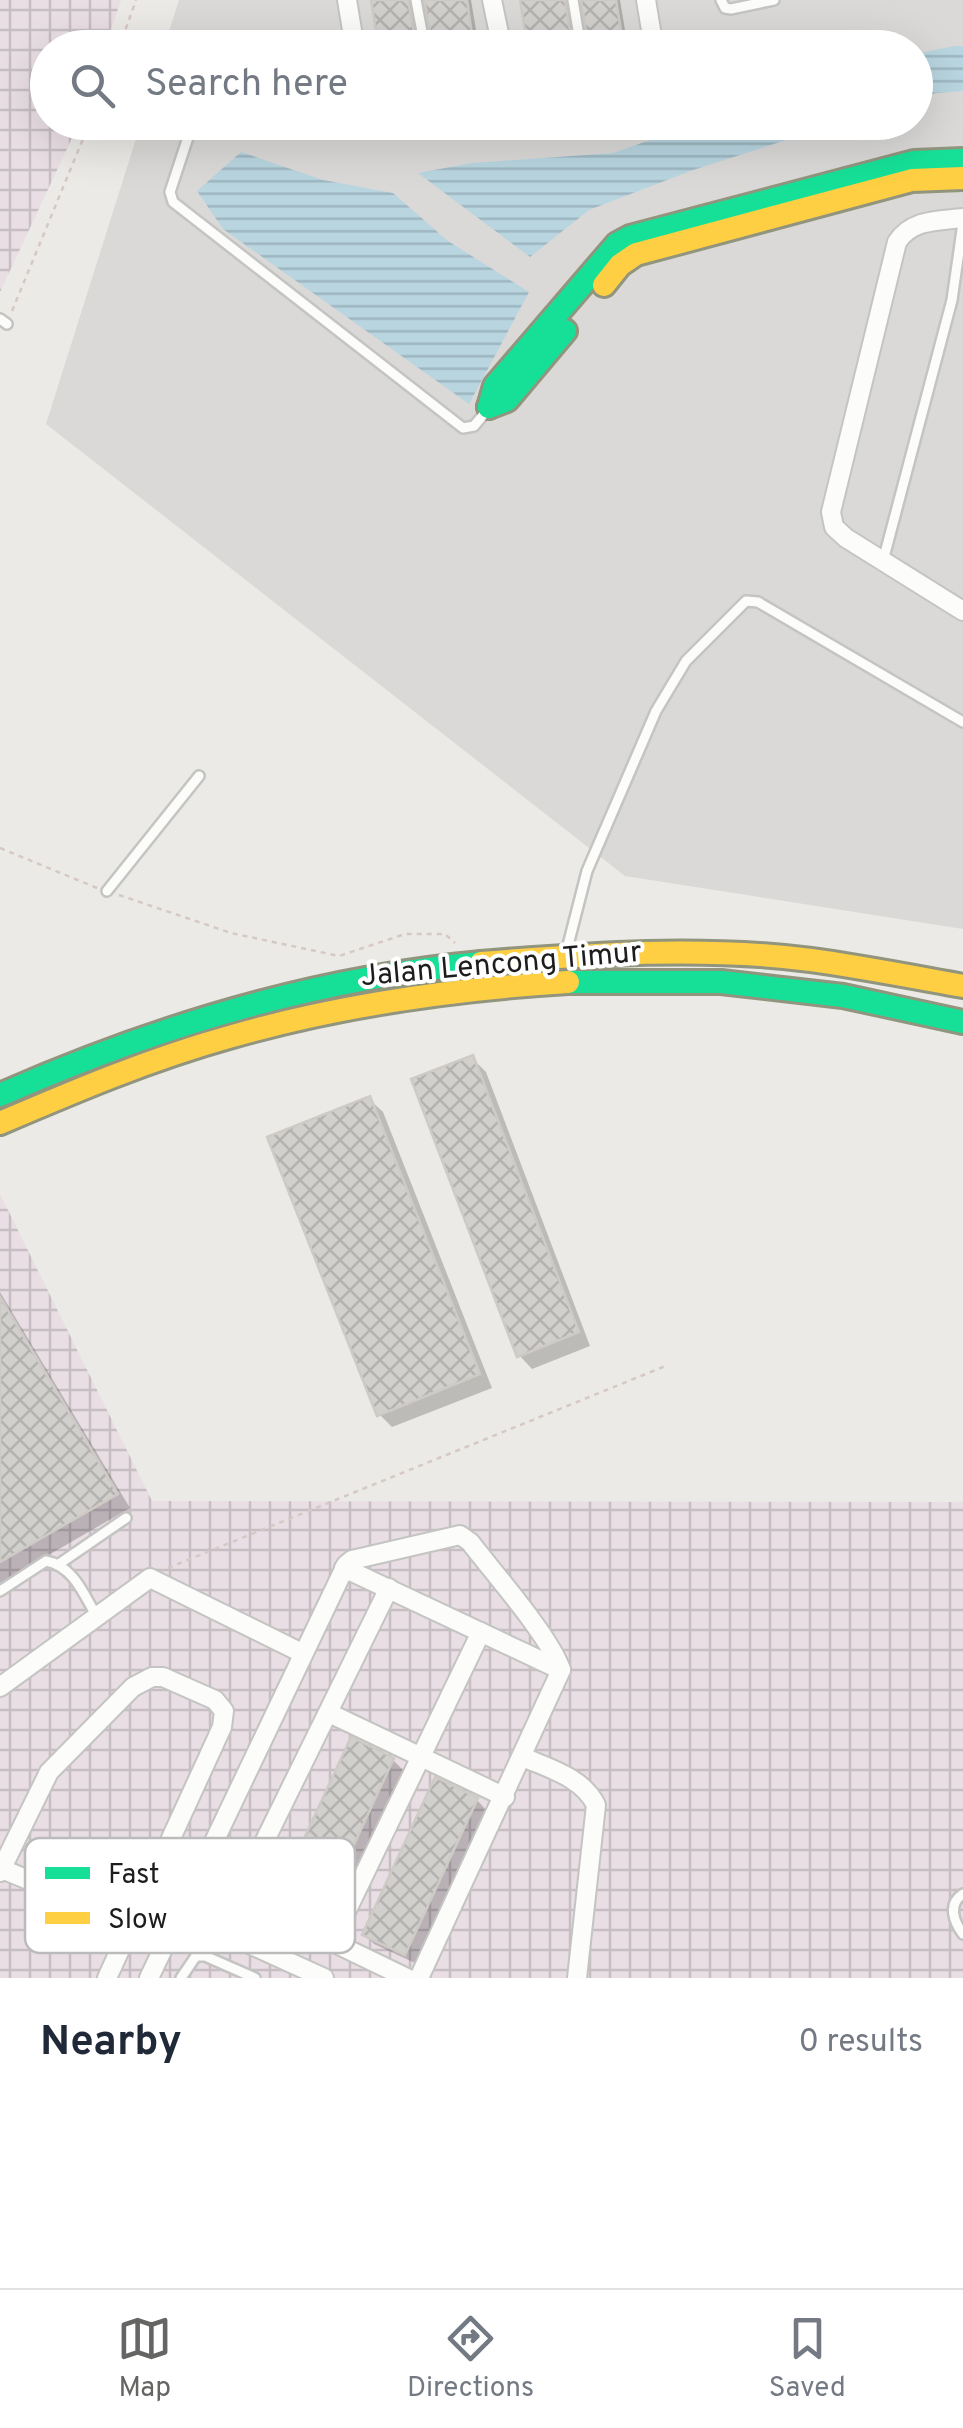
<!DOCTYPE html>
<html lang="en">
<head>
<meta charset="utf-8">
<style>
	:root { --surface:#fff; --page:#f2f2f3; --text:#1f2937; --muted:#747a83; --line:#e0e1e3; --accent:#656563 }
	body { margin:0; font-family:Overpass,sans-serif; background:var(--page); color:var(--text) }
	.list { margin:0; padding:0; list-style:none }
	h2 { display:flex; justify-content:space-between; align-items:center; height:130px; margin:0; padding:0 40px; font-size:42px }
	h2 small { font-size:32px; font-weight:400; color:var(--muted) }
	.icon { flex:none; width:55px; height:55px; fill:none; stroke:currentColor; stroke-width:2; stroke-linecap:round; stroke-linejoin:round }
	.map { position:relative; flex:none; width:963px; height:1978px; overflow:hidden }
	.search { position:absolute; background:var(--surface); box-shadow:0 10px 40px #0002; left:30px; right:30px; top:30px; height:110px; display:flex; align-items:center; gap:25px; box-sizing:border-box; padding:0 35px; border-radius:55px; color:var(--muted); font-size:38px }
	.sheet { height:310px; background:var(--surface) }
	nav { display:flex; justify-content:space-around; align-items:center; box-sizing:border-box; height:140px; border-top:2px solid var(--line); background:var(--surface); font-size:28px; color:var(--muted) }
	nav a { display:grid; justify-items:center; gap:5px }
	nav .on { color:var(--accent) }
	.map>svg:first-child { display:block }
	.residential { fill:#dad9d7 }
	.industrial { fill:url(#industrial-grid) }
	.water { fill:url(#water-rules) }
	.shadow { fill:#0003 }
	.building { fill:url(#building-cross-hatch); stroke:#cecbc7; stroke-width:2.5 }
	.lines { fill:none; stroke-linecap:round; stroke-linejoin:round }
	.lane-casing { stroke:#c4c4c2; stroke-width:14 }
	.street-casing { stroke:#c4c4c2; stroke-width:22 }
	.fast-casing { stroke:#92957e; stroke-width:28 }
	.slow-casing { stroke:#92957e; stroke-width:28 }
	.path { stroke:#d6c8c5; stroke-width:2.5; stroke-dasharray:5 5; stroke-linecap:butt }
	.lane { stroke:#fcfcfb; stroke-width:9 }
	.street { stroke:#fcfcfb; stroke-width:18 }
	.fast { stroke:#16e098; stroke-width:22 }
	.slow { stroke:#ffcf43; stroke-width:22 }
	.labels { text-anchor:middle; stroke-width:8; stroke-linejoin:round; paint-order:stroke }
	.street-label { font-size:30px; fill:#1d1d1d; stroke:#fff }
	.key { fill:#fff; stroke:#bbb; stroke-width:2.5 }
	.key-label { font-size:28px; fill:#1d1d1d }
</style>
</head>
<body>
<div class="map">
<svg width="963" height="1978" viewBox="0 0 963 1978">
	<defs>
		<pattern id="industrial-grid" width="8" height="8" patternUnits="userSpaceOnUse" patternTransform="scale(2.5)"><rect width="8" height="8" fill="#e9dee4"/><path d="M0 4h8M4 0v8" fill="none" stroke="#c7bec3"/></pattern>
		<pattern id="water-rules" width="6" height="5" patternUnits="userSpaceOnUse" patternTransform="scale(2.5)"><rect width="6" height="5" fill="#b8d5e0"/><path d="M0 2.5h6" fill="none" stroke="#9eb6c0"/></pattern>
		<pattern id="building-cross-hatch" width="8" height="8" patternUnits="userSpaceOnUse" patternTransform="scale(2.5)"><rect width="8" height="8" fill="#d2d0cd"/><path d="M0 0l8 8M0 8l8-8" fill="none" stroke="#b4b2b0"/></pattern>
	</defs>
	<rect width="100%" height="100%" fill="#ebeae6"/>
	<polygon class="residential" points="179,0 963,0 963,929 625,876 46,424 141,123 916,122 916,48 164,47"/>
	<g class="industrial">
		<polygon points="0,0 121,0 105,47 48,48 48,122 79,123 0,292"/>
		<polygon points="0,1194 152,1501 963,1502 963,1978 0,1978"/>
	</g>
	<g class="water">
		<polygon points="954,46 963,46 963,91 936,93 916,99 916,54"/>
		<polygon points="699,123 839,123 693,170 589,210 530,257 418,173 472,163 613,153"/>
		<polygon points="241,152 323,180 393,193 448,241 529,292 469,404 223,229 197,191"/>
	</g>
	<g class="shadow">
		<polygon points="375,0 418,0 413,8 420,48 382,48"/>
		<polygon points="427,0 471,0 479,48 436,48"/>
		<polygon points="523,0 575,0 570,8 576,48 530,48"/>
		<polygon points="583,0 620,0 628,48 591,48"/>
		<polygon points="472,1058 486,1072 590,1346 532,1369 519,1355"/>
		<polygon points="369,1099 383,1112 492,1388 392,1427 379,1414"/>
		<polygon points="0,1292 130,1508 0,1583"/>
		<polygon points="393,1760 403,1770 331,1924 290,1904 281,1895"/>
		<polygon points="477,1800 486,1810 415,1963 374,1944 364,1934"/>
	</g>
	<g class="building">
		<polygon points="371,0 408,0 417,48 379,48"/>
		<polygon points="424,0 467,0 474,48 433,48"/>
		<polygon points="520,0 565,0 573,48 528,48"/>
		<polygon points="581,0 616,0 624,48 589,48"/>
		<polygon points="473,1055 579,1332 517,1357 411,1079"/>
		<polygon points="370,1096 480,1374 377,1416 267,1137"/>
		<polygon points="0,1297 118,1494 0,1562"/>
		<polygon points="351,1737 394,1758 321,1916 278,1895"/>
		<polygon points="435,1777 478,1798 405,1955 362,1935"/>
	</g>
	<g class="lines">
		<defs>
			<g id="lane">
				<polyline points="416,0 425,48"/>
				<polyline points="573,0 581,48"/>
				<polyline points="721,0 725,8 731,9 774,0"/>
				<polyline points="193,122 170,192 173,202 463,428 474,426 489,408"/>
				<polyline points="0,319 7,324"/>
				<polyline points="883,561 952,300 963,223"/>
				<polyline points="107,891 199,776"/>
				<polyline points="567,949 587,871 656,711 686,661 746,601 758,602 963,722"/>
				<polyline points="59,1564 126,1518"/>
				<path d="M0 1591 46 1561C73 1566 83 1593 96 1615"/>
				<path d="M963 1894C947 1904 954 1922 963 1934"/>
				<polyline points="181,1978 196,1956 205,1956 255,1978"/>
			</g>
			<g id="street">
				<polyline points="347,0 355,48"/>
				<polyline points="492,0 502,48"/>
				<polyline points="646,0 654,48"/>
				<path d="M963 218C938 221 912 219 897 242L831 512 834 527 846 538 963 611"/>
				<polyline points="344,1568 561,1670"/>
				<polyline points="389,1588 249,1873 247,1891 260,1907 407,1978"/>
				<polyline points="0,1687 150,1578 302,1653"/>
				<polyline points="329,1713 505,1797"/>
				<path d="M523 1757C550 1769 582 1777 596 1805L577 1978"/>
				<polyline points="2,1869 168,1938"/>
				<polyline points="0,1872 49,1772 133,1687 152,1677 163,1677 215,1700 224,1711 222,1727 107,1978"/>
				<polyline points="181,1913 324,1978"/>
				<polyline points="332,1941 481,1632"/>
				<path d="M149 1978 346 1565 352 1560 460 1535 470 1542C493 1572 551 1638 561 1670L419 1978"/>
			</g>
			<g id="fast">
				<polyline points="489,407 495,386 617,244 630,237 914,162 963,160"/>
				<polyline points="489,407 507,400 565,331"/>
				<polyline points="568,982 721,982 843,996 963,1022"/>
				<path d="M0 1095C152 1028 316 978 481 963"/>
			</g>
			<g id="slow">
				<polyline points="604,285 620,265 636,254 912,180 963,178"/>
				<path d="M481 963C589 954 703 946 811 960 862 967 913 977 963 986"/>
				<path d="M0 1123C75 1091 150 1059 229 1037 340 1005 453 989 568 982"/>
			</g>
		</defs>
		<use href="#lane" class="lane-casing"/>
		<use href="#street" class="street-casing"/>
		<use href="#fast" class="fast-casing"/>
		<use href="#slow" class="slow-casing"/>
		<g class="path">
			<polyline points="119,48 136,0"/>
			<polyline points="12,311 90,122"/>
			<polyline points="0,848 97,888"/>
			<polyline points="119,895 231,933 339,956 405,934 445,934 455,943"/>
			<polyline points="168,1568 668,1365"/>
		</g>
		<use href="#lane" class="lane"/>
		<use href="#street" class="street"/>
		<use href="#fast" class="fast"/>
		<use href="#slow" class="slow"/>
	</g>
	<g class="labels">
		<g class="street-label">
			<text transform="translate(501 963) rotate(-5)" y="10">Jalan Lencong Timur</text>
		</g>
	</g>
	<rect x="25" y="1838" width="330" height="115" rx="15" class="key"/>
	<rect x="45" y="1867" width="45" height="12" fill="#16e098"/>
	<rect x="45" y="1912" width="45" height="12" fill="#ffcf43"/>
	<g class="key-label">
		<text x="108" y="1883">Fast</text>
		<text x="108" y="1928">Slow</text>
	</g>
</svg>
<div class="search"><svg class="icon" aria-label="search" viewBox="0 0 24 24"><circle cx="10" cy="10" r="6"/><path d="M15 15l6 6"/></svg>Search here</div>
</div>
<section class="sheet">
<h2>Nearby<small>0 results</small></h2>
<ul class="list">
</ul>
</section>
<nav>
<a class="on"><svg class="icon" aria-label="map" viewBox="0 0 24 24"><path d="M3 6l6-2 6 2 6-2v14l-6 2-6-2-6 2zM9 4v14M15 6v14"/></svg>Map</a>
<a><svg class="icon" aria-label="directions" viewBox="0 0 24 24"><path d="M12 3l9 9-9 9-9-9zM9 14v-3h6M13 9l2 2-2 2"/></svg>Directions</a>
<a><svg class="icon" aria-label="saved" viewBox="0 0 24 24"><path d="M7 4h10v16l-5-4-5 4z"/></svg>Saved</a>
</nav>
</body>
</html>
